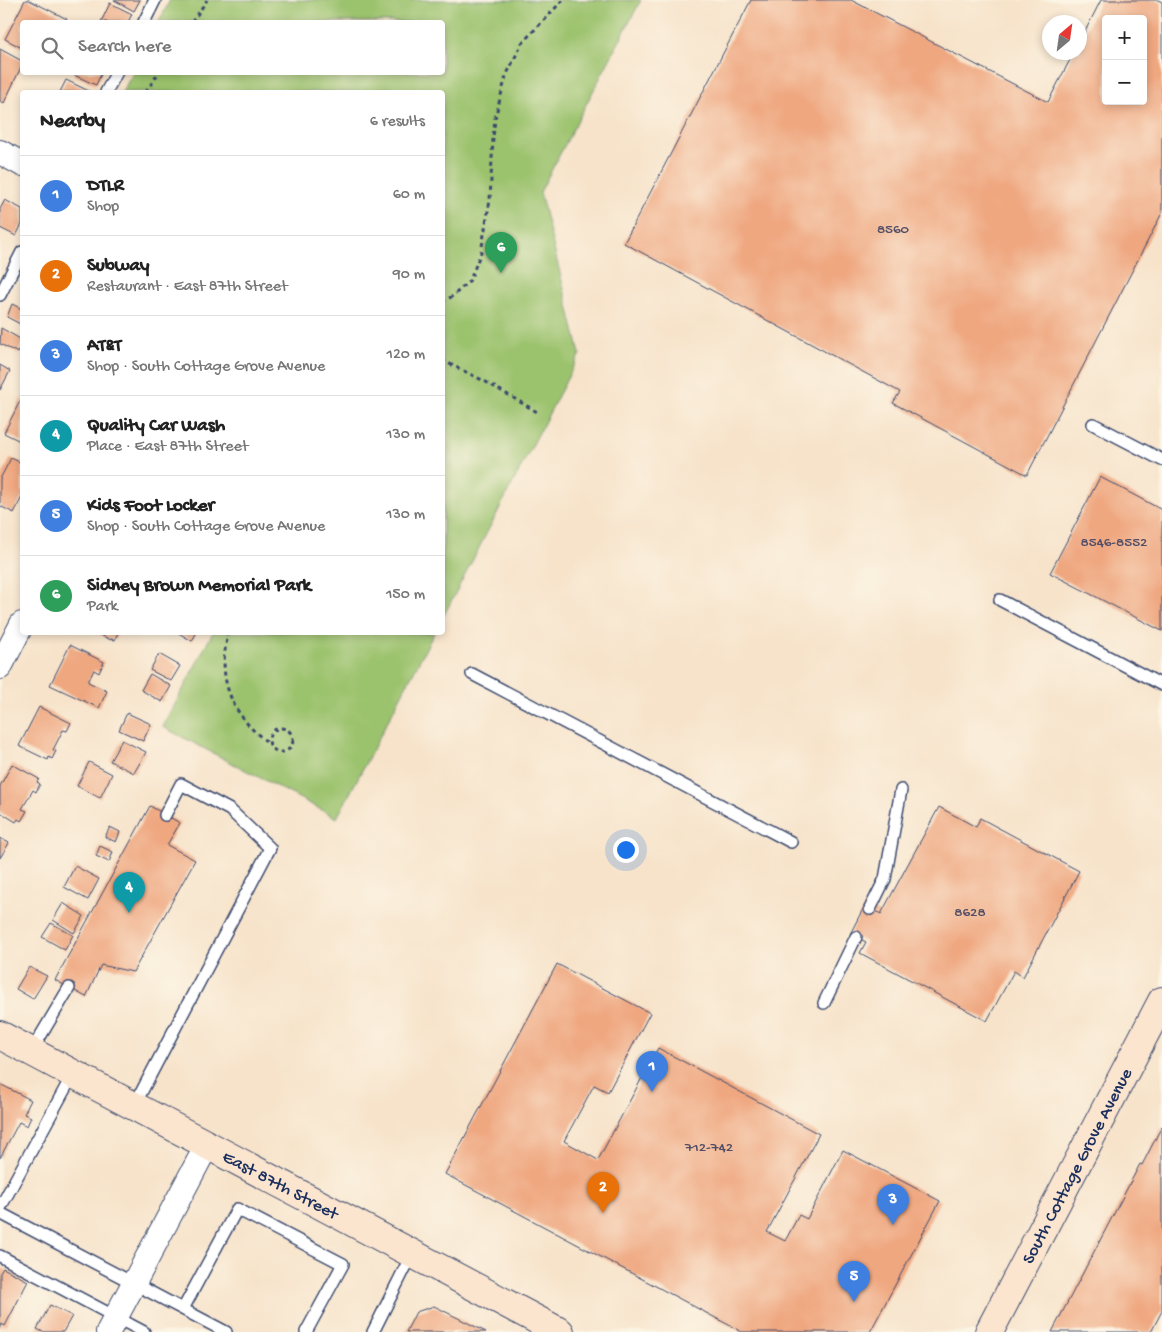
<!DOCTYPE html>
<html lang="en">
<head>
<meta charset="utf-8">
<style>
	:root { --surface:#fff; --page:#f2f2f2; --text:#222; --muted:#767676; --line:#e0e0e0; --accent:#c8321e }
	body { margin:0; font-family:"Gochi Hand",sans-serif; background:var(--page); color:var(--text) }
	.controls { position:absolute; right:15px; top:15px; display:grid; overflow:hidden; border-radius:5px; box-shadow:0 2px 8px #0003 }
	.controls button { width:45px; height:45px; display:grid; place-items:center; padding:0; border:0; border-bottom:1px solid var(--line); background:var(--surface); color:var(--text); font:25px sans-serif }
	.compass { position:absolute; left:1042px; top:15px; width:45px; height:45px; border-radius:50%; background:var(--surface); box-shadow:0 2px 8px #0003; rotate:29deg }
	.you { position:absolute; left:625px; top:849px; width:18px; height:18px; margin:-12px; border:4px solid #fff; border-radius:50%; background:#1a73e8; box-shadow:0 0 0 8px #1a73e833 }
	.badge { display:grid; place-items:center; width:32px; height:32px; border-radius:50%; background:var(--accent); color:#fff; font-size:16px; font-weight:700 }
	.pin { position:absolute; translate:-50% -41px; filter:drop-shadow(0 1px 2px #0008) }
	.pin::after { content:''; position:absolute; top:26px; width:18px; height:15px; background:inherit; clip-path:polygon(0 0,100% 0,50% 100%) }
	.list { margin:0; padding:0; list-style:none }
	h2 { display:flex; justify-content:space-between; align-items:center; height:65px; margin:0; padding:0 20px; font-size:21px }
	h2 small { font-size:16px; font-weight:400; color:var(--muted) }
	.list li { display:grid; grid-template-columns:32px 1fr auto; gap:15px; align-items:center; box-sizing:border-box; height:80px; padding:0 20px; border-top:1px solid var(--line) }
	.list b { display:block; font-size:19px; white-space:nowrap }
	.list p { margin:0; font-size:16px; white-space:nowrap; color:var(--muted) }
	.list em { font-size:16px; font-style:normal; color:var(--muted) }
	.icon { flex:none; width:28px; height:28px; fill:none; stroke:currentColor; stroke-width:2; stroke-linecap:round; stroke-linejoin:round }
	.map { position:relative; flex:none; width:1162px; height:1332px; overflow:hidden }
	.search { position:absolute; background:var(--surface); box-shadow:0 2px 8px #0003; left:20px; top:20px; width:425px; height:55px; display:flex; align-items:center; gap:12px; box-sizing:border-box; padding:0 18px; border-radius:5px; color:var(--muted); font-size:19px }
	.panel { position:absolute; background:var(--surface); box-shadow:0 2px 8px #0003; left:20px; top:90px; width:425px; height:545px; border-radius:5px }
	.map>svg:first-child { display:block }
	.green { fill:#9bc26d; stroke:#5b7866 }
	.building { fill:#efa780; fill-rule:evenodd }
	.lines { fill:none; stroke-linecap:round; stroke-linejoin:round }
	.service-casing { stroke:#3c4a6e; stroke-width:14 }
	.minor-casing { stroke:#3c4a6e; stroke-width:26 }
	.secondary-casing { stroke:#3c4a6e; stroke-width:30 }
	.path { stroke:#3c4a6e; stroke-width:3; stroke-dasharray:4 4; stroke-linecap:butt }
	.service { stroke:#fff; stroke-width:11 }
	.minor { stroke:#fff; stroke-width:24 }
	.secondary { stroke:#fce5cf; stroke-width:28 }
	.labels { text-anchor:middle; stroke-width:5; stroke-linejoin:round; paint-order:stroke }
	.number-label { font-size:15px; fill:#504d66 }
	.street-label { font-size:18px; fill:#1b2f5e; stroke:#fcf5e5 }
</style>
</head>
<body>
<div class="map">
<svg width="1162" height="1332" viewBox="0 0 1162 1332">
	<rect width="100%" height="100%" fill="#fcf5e5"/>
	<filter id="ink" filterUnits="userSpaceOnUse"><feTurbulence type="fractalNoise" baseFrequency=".02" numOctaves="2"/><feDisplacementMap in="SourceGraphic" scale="10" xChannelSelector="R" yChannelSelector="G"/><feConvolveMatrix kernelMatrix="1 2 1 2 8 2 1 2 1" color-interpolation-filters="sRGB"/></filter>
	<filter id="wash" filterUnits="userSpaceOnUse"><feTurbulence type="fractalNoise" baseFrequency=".0096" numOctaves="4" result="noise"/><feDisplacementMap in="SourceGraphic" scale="20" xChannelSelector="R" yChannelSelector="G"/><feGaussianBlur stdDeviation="1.12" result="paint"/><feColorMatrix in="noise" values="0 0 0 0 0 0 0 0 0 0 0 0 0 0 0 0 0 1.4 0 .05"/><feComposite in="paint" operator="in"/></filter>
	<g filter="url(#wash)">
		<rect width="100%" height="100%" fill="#f7e3ca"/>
		<g class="green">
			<polygon points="170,0 641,0 540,192 580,354 443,617 442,92 122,92 133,73 442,72 442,22 159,22"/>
			<polygon points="213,632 434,633 337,818 163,727"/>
		</g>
		<g id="blocks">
			<g class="building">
				<polygon points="25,0 29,0 67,19 65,22 22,22 22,48 5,39"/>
				<polygon points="114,0 140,0 134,11"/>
				<path d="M751 0H851L1048 102 1074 52H1080V41L1101 0H1158L1162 2V213L1027 475 893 403 900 392 624 243ZM1106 19H1143V101H1106Z"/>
				<polygon points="110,3 132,14 128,22 101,22"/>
				<polygon points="0,49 22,61 22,65 4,103 0,101"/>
				<polygon points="75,72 102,72 96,85 74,75"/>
				<polygon points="66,80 91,92 60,92"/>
				<polygon points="5,200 22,209 22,224 16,236 0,228 0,209"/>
				<polygon points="12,304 22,309 22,325 7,317"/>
				<polygon points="1,328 22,340 22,344 18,353 0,344"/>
				<polygon points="0,365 10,371 0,390"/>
				<polygon points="22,397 22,442 4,433"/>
				<polygon points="11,458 22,463 22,497 14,513 0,506 0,479"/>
				<polygon points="1100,477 1162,510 1162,631 1050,573"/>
				<polygon points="94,632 118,632 115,640 111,639 111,640"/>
				<polygon points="177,632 197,632 192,641"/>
				<polygon points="70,645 104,662 99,673 94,670 88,682 107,691 99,708 50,685"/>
				<polygon points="159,654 180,666 171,681 150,670"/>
				<polygon points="150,674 171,686 162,702 141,690"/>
				<polygon points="39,707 71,723 67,731 63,730 53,750 56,751 52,759 49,757 48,760 19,746"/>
				<polygon points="127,713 151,724 143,741 119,730"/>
				<polygon points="122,740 146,752 134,773 110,761"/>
				<polygon points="89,762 112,774 100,798 77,786"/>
				<polygon points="12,764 39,779 37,782 40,784 36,792 33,790 22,809 27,811 21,821 18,819 16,822 0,812 0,786"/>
				<polygon points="150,806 180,823 167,845 195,860 133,972 101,965 86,997 55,980"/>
				<polygon points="939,807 976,827 980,818 1079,871 1023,977 1014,971 987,1021 860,953 866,942 850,934 865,905 881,914"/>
				<polygon points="110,827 120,832 116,842 105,837"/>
				<polygon points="0,838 9,843 0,858"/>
				<polygon points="100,846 113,852 109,862 96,856"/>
				<polygon points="75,866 99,879 88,900 64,887"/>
				<polygon points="63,903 84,916 74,933 53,920"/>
				<polygon points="51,923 73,935 65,950 42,937"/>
				<polygon points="557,964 650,1013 608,1092 594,1085 564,1141 598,1160 658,1048 819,1134 767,1232 785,1241 799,1215 807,1219 843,1150 940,1201 870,1332 742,1332 445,1174"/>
				<polygon points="29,967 47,976 33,999 16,989"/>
				<polygon points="0,1084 31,1100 24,1114 31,1117 27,1126 19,1122 0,1158"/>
				<polygon points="1162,1126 1162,1311 1151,1332 1052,1332 1140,1164 1142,1165"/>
				<polygon points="3,1268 28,1281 5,1326 2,1324 0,1329 0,1273"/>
				<polygon points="50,1305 72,1316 63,1332 43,1332 37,1329"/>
				<polygon points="434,1306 486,1332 406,1332 416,1312"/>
			</g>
		</g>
	</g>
	<g filter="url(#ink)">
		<use href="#blocks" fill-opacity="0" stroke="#3c4a6e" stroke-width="1"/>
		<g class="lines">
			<defs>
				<g id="service">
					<polyline points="144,22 155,0"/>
					<polyline points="106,92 117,72"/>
					<polyline points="0,295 22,252"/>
					<polyline points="1093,424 1162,460"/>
					<polyline points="1000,600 1162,685"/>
					<polyline points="472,674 791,842"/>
					<polyline points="870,909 885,879 901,790"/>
					<polyline points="824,1003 856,937"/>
					<polyline points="31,1052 69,988"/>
					<polyline points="134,1106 270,848 230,810 181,784 165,815"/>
					<polyline points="0,1208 73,1074"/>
					<polyline points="0,1213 226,1332"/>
					<polyline points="0,1256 144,1332"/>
					<polyline points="183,1309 237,1209 343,1264 306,1332"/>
					<polyline points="373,1332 412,1254"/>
				</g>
				<g id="minor">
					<polyline points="0,152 22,164"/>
					<polyline points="0,667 22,624"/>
					<polyline points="108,1332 207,1145"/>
				</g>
				<g id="secondary">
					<path id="s1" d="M0 1035 560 1332"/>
					<path id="s2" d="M989 1332 1162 1001"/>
				</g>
			</defs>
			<use href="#service" class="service-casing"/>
			<use href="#minor" class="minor-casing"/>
			<use href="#secondary" class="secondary-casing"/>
			<g class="path">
				<polyline points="192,22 207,0"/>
				<polyline points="146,92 159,72"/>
				<polyline points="442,302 453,296 470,280 481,252 490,200 493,138 495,118 506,76 522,43 563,0"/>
				<polyline points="442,360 486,382 539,413"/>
				<path d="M229 632C215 678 232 717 270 744"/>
				<circle cx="281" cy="740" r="12"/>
			</g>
			<use href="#service" class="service"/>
			<use href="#minor" class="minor"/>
			<use href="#secondary" class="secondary"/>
		</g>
	</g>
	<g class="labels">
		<g class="number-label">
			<text x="893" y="233">8560</text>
			<text x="1114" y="546">8546-8552</text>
			<text x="970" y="916">8628</text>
			<text x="709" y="1151">712-742</text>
		</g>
		<g class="street-label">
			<text dy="6" stroke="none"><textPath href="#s2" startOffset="188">South Cottage Grove Avenue</textPath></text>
			<text dy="6" stroke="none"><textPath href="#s1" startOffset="318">East 87th Street</textPath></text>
		</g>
	</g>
</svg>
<div class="controls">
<button>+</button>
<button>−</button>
</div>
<svg class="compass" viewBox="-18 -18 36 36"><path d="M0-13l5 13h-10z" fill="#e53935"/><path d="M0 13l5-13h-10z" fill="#767676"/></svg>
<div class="you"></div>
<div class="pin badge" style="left:652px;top:1092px;background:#3f7fe0">1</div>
<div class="pin badge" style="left:603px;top:1213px;background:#e8710a">2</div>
<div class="pin badge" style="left:893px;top:1225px;background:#3f7fe0">3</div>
<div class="pin badge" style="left:129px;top:913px;background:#0f9aa8">4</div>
<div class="pin badge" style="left:854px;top:1302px;background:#3f7fe0">5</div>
<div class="pin badge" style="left:501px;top:273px;background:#2e9e5b">6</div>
<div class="search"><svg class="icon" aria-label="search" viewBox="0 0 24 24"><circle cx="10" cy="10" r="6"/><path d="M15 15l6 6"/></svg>Search here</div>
<section class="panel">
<h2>Nearby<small>6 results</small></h2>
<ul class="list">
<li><span class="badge" style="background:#3f7fe0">1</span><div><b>DTLR</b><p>Shop</p></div><em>60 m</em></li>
<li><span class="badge" style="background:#e8710a">2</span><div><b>Subway</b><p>Restaurant · East 87th Street</p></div><em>90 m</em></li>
<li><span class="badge" style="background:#3f7fe0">3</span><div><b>AT&amp;T</b><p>Shop · South Cottage Grove Avenue</p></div><em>120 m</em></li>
<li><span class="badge" style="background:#0f9aa8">4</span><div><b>Quality Car Wash</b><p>Place · East 87th Street</p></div><em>130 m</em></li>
<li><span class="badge" style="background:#3f7fe0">5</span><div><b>Kids Foot Locker</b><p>Shop · South Cottage Grove Avenue</p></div><em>130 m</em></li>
<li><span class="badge" style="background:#2e9e5b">6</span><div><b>Sidney Brown Memorial Park</b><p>Park</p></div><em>150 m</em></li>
</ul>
</section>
</div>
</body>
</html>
